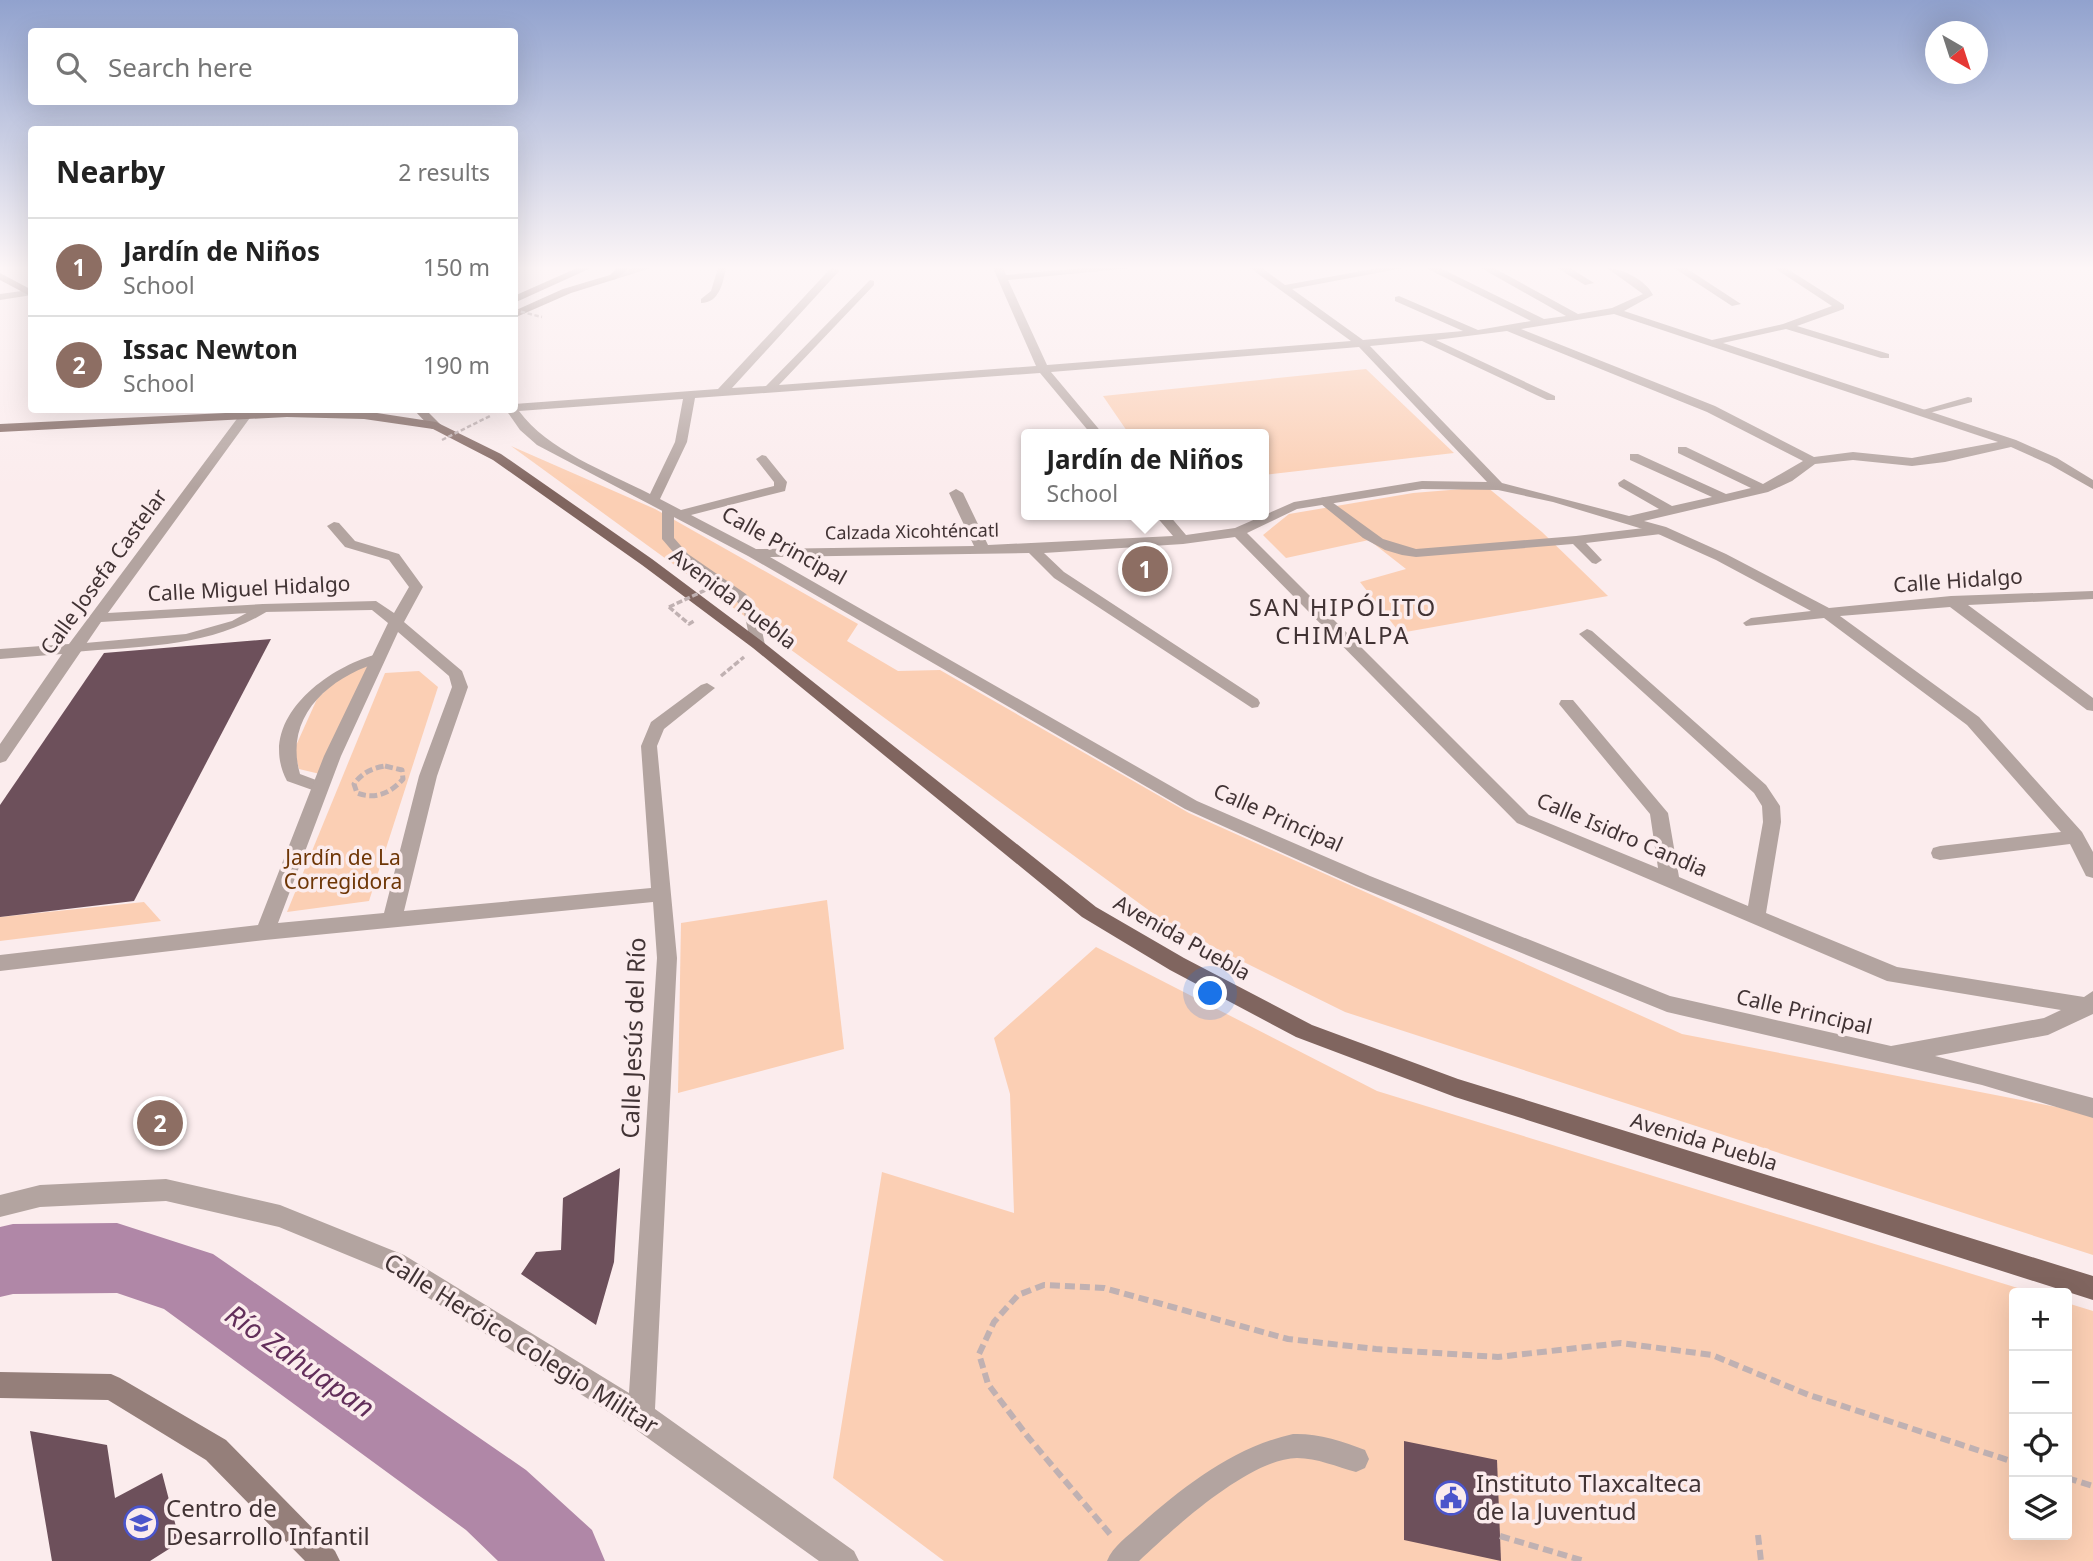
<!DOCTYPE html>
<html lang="en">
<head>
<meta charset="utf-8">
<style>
	:root { --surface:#fff; --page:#f2f2f2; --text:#222; --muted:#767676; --line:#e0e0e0; --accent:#b45309 }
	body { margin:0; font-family:"Noto Sans",sans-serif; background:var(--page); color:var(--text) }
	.controls { position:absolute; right:21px; bottom:21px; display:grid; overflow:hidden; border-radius:7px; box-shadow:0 7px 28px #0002 }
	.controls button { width:63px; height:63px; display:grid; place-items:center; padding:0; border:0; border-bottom:2px solid var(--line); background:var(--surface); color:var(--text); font:35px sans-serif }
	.compass { position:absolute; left:1925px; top:21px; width:63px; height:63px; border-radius:50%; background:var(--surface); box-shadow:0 7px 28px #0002; rotate:141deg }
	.you { position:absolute; left:1211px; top:994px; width:24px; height:24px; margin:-18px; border:5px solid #fff; border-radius:50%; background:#1a73e8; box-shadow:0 0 0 10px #1a73e833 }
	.badge { display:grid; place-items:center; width:46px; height:46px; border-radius:50%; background:var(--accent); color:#fff; font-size:23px; font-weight:700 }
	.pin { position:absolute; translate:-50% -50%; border:4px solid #fff; box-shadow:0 2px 7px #0006 }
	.popup { position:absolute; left:1021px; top:429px; width:248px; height:91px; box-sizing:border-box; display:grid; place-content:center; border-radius:7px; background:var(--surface); filter:drop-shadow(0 2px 5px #0005); font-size:23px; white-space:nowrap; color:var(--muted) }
	.popup b { font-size:26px; color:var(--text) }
	.popup::after { content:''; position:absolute; left:50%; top:100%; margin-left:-14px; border:14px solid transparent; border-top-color:var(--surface) }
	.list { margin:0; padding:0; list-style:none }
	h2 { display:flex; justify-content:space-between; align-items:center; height:91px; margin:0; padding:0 28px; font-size:30px }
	h2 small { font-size:23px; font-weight:400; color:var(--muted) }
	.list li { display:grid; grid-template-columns:46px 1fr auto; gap:21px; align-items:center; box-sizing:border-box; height:98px; padding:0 28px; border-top:2px solid var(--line) }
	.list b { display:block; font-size:26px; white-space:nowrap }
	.list p { margin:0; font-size:23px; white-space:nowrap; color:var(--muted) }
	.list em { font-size:23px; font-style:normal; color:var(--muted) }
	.icon { flex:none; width:38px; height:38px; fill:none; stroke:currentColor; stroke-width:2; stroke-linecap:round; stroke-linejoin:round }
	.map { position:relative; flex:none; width:2093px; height:1561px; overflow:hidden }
	.search { position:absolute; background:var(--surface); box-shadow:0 7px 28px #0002; left:28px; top:28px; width:490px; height:77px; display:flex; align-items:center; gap:18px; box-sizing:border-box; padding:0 24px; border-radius:7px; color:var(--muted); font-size:26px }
	.panel { position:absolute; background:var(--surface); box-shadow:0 7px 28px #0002; left:28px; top:126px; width:490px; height:287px; border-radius:7px }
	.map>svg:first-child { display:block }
	.green { fill:#fbcfb4 }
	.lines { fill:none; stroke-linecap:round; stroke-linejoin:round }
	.river { fill:#b087a7; fill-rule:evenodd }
	.building { fill:#6d505b }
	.path-far2 { stroke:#c0b1b2; stroke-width:3.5; stroke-dasharray:6 2.5; stroke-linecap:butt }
	.path-far1 { stroke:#c0b1b2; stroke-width:5; stroke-dasharray:8 3.5; stroke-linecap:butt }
	.path { stroke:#c0b1b2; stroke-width:6; stroke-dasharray:10 5; stroke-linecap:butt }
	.lane { fill:#b3a4a0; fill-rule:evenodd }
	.street { fill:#b3a4a0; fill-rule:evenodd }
	.secondary { fill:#957f7a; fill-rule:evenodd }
	.primary { fill:#80655f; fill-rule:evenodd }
	.path-bridge-far1 { stroke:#c0b1b2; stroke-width:2.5; stroke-dasharray:4.5 2.5; stroke-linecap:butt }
	.path-bridge { stroke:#c0b1b2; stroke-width:3.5; stroke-dasharray:6 2.5; stroke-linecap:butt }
	.labels { text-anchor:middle; stroke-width:7; stroke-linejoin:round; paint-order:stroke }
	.far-street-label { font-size:18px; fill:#413334; stroke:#fbeced }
	.street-label { font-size:21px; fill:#413334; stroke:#fbeced }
	.park-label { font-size:21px; fill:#6e3606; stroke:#fbeced }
	.quarter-label { font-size:24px; letter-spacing:2px; fill:#413334; stroke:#fbeced }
	.near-street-label { font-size:24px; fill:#413334; stroke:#fbeced }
	.near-poi-label { font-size:24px; fill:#413334; stroke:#fbeced; text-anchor:start }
	.near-water-label { font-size:28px; font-style:italic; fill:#622e5a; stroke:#fbeced }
</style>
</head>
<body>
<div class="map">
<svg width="2093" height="1561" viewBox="0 0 2093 1561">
	<rect width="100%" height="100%" fill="#fbeced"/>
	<g class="green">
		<polygon points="1366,369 1454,453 1264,475 1264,434 1129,434 1103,396"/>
		<polygon points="511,446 655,509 858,624 847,641 898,671 940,670 1189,813 1682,1034 2093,1114 2093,1255 1345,1012 1169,925"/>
		<polygon points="1487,487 1542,532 1608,596 1400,633 1360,582 1406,569 1369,540 1286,558 1263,535 1289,514 1413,493"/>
		<polygon points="370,664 320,774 299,769 294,750 317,699 343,673"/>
		<polygon points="419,671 438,687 369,901 287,912 385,673"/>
		<polygon points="827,900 844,1049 678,1093 681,923"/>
		<polygon points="144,902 161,921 0,941 0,917"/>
		<polygon points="1096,947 1377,1091 2034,1293 2014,1293 2014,1535 2067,1535 2067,1303 2093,1311 2093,1561 944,1561 833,1478 882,1172 1014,1213 1010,1094 994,1038"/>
	</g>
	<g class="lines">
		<polygon class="river" points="117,1223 213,1254 526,1470 592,1530 605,1561 498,1561 466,1530 164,1309 117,1293 13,1294 0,1297 0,1227 13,1224"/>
	</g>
	<g class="building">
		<polygon points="271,639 134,901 0,917 0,805 104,653"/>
		<polygon points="620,1168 614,1262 596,1325 521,1274 536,1252 561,1250 563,1198"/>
		<polygon points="30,1431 107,1445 115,1498 162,1473 180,1542 150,1561 52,1561"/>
		<polygon points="1404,1441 1497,1460 1501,1561 1404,1540"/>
	</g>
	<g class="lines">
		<g class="path-far2">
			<polyline points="669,607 689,624 694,621"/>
			<polyline points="721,676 744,657"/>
		</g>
		<path class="path-far1" d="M385 766 402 770 403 779C391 793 375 800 357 793L354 784C362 773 372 768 385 766Z"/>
		<g class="path">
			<polyline points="2067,1478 2093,1486"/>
			<polyline points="1110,1534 1028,1437 988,1384 979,1354 994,1322 1018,1295 1044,1285 1104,1288 1288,1339 1376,1349 1498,1357 1621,1343 1712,1355 1809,1395 2014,1462"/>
			<polyline points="1758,1535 1761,1561"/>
			<polyline points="1500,1536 1584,1561"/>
		</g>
		<g class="lane">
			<path d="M718 268H726C723 283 719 303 701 303V299L711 291Z"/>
			<polygon points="29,290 32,295 0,300 0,294"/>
			<polygon points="1968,397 1972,398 1972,402 1921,415 1916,412"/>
			<polygon points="1325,497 1383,539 1416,549 1576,536 1661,526 1667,530 1661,534 1586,543 1602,560 1596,564 1592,563 1573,544 1416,557 1402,555 1385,550 1363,538 1321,504 1321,498"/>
			<polygon points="668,504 674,508 674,538 688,554 746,594 758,612 765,645 763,648 758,649 751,645 744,612 736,600 680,560 662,539 662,508"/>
			<path d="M263 604 268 605V611C208 648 142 646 74 652L67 648 74 644 186 634 232 621Z"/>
			<path d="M378 654 385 658 383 661C331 676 283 715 300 774L324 783 326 787 324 791 318 792 287 781C255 720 327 667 378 654Z"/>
			<path d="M1293 1434C1316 1433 1343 1441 1365 1450L1369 1459 1365 1468 1356 1472C1337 1467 1317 1458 1297 1458 1249 1459 1174 1528 1139 1561H1107C1113 1546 1128 1536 1140 1525 1184 1486 1234 1447 1293 1434Z"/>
		</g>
		<g class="street">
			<polygon points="633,268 651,268 613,280 608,277"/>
			<path d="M831 268 840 270 732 388 766 386 870 280 874 281V285L779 385 1036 366 993 268H1003L1006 275 1084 268H1132L1008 280 1047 365 1351 341 1250 268H1262L1285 285 1378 268H1403L1292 289 1363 340 1463 331 1395 301V297L1399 296 1478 330 1531 321 1426 268H1440L1544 319 1566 316 1481 268H1494L1578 314 1612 308 1643 294 1607 268C1622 268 1647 281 1653 295L1624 311 1712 340 1783 324 1832 306 1774 268H1786L1844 305V309L1797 326 1889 354V358H1881L1786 329 1723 343 2016 440 2057 458 2093 480V489L2049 464 2011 447 1945 462 1912 466 1853 460 1815 464 1792 481 1768 492 1644 521 1666 527 1726 554 1829 608 1951 596 2093 591V599L1968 605 2093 698V711L2087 710 1950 607 1840 616 1979 717 2082 832 2093 852V878L2086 876 2070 844 1940 860 1933 858 1931 853 1933 848 1940 846 2061 832 1967 725 1824 618 1746 626 1743 623 1751 618 1811 611 1716 560 1656 533 1553 502 1498 490 1422 489 1297 509 1247 533 1529 815 1658 868 1650 814 1559 704 1561 700H1573L1668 813 1679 877 1748 906 1763 822 1762 806 1754 793 1579 634 1587 629 1592 631 1766 785 1780 806 1781 822 1766 913 1897 967 2084 997 2093 991V1014L2048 1035 1935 1056 2093 1098V1118L1982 1085 1667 1012 1356 886 1185 809 748 556 537 445 520 430 506 410H514V404L718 389ZM1614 314 1998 442 1912 458 1853 452 1814 457 1715 406 1521 329ZM1507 331 1707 412 1803 461 1763 484 1686 447H1678V453L1751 488 1726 494 1638 454H1630V460L1712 497 1672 506 1624 479 1618 483 1619 486 1659 509 1629 516 1502 483 1370 346 1422 341 1547 400H1555V396L1436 340ZM1359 347 1487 482 1422 481 1294 502 1235 528 1186 535 1169 515H1155L1173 536 988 545 963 493 956 489 949 493 974 546 756 549 691 515 785 491 787 482 766 456 762 455 756 459 774 482V486L681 510 660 499 687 442 695 398 1040 373 1091 434H1103L1051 372ZM683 399 675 442 650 494C607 472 547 450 519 411ZM1235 537 1517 823 1887 981 2061 1010 2044 1018 1891 1046 1670 996 1370 876 1197 801 770 557 1029 553 1054 578 1252 708 1258 707 1260 703 1258 699 1064 572 1044 553 1183 544Z"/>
			<polygon points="1557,268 1570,268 1594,283 1585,285"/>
			<polygon points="1674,268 1686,268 1741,304 1732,306"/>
			<path d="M246 411 252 415 108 613 263 604 376 601 394 613 409 587 389 560 345 547 327 526 334 522 339 523 355 541 399 554 423 587 404 622 462 671 468 687 437 776 404 911 651 888 641 746 651 722 701 685 707 683 715 688 664 729 657 746 677 958 655 1409 854 1551 859 1561H819L631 1426 386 1271 279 1227 166 1201 40 1207 0 1217V1195L40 1185 166 1179 280 1205 404 1255 629 1393 657 958 653 902 265 940 0 971V955L258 925 324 756 388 623 372 610 263 612 101 622 6 761 0 763V744L62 654 0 659V649L69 644 242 412ZM398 632 449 676 452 687 419 776 384 913 278 923 341 756Z"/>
		</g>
		<g class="secondary">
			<polygon points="577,268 591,268 514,303 514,296"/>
			<polygon points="617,268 629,268 616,279 571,293 514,318 514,311 563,289 610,275"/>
			<polygon points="0,273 32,290 32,297 0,280"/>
			<polygon points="253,410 270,410 246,419 240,415"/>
			<polygon points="414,410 426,410 442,426 432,429"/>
			<polygon points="0,1372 111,1374 120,1378 226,1440 335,1551 340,1561 305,1561 206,1460 108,1400 0,1398"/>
		</g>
		<polygon class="primary" points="286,410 364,411 436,422 501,454 652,559 763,642 1096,907 1184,958 1312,1025 1458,1079 2093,1276 2093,1300 1455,1097 1296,1037 1170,970 1082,917 753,648 642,565 493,460 433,429 364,419 287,417 0,432 0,424"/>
		<g class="path-bridge-far1">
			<polyline points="514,310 542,317"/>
			<polyline points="442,440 490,416"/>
		</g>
		<polyline class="path-bridge" points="669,607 712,587"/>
	</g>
	<linearGradient id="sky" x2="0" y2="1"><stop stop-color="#91a2ce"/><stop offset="0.55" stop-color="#fdf6f7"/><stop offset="1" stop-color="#fdf6f7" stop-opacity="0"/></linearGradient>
	<rect width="2093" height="487" fill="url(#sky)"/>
	<defs>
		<symbol id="civic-ring" viewBox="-11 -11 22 22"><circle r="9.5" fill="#fbeced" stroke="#4b55cb" stroke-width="1.5"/><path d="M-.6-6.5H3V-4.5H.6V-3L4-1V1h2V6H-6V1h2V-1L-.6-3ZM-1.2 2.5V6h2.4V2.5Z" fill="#4b55cb"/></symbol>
		<symbol id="school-ring" viewBox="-11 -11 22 22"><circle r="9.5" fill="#fbeced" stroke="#4b55cb" stroke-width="1.5"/><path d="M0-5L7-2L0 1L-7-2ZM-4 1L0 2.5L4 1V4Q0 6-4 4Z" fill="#4b55cb"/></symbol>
	</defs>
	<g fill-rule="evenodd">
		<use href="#civic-ring" x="1432" y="1479" width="38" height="38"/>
		<use href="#school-ring" x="122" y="1504" width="38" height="38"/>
	</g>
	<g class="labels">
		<g class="far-street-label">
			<text transform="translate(912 532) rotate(-1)" y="6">Calzada Xicohténcatl</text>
		</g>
		<g class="street-label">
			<text transform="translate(784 546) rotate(29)" y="7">Calle Principal</text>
			<text transform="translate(104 572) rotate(-54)" y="7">Calle Josefa Castelar</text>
			<text transform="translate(1958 581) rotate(-4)" y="7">Calle Hidalgo</text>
			<text transform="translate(249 589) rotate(-3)" y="7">Calle Miguel Hidalgo</text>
			<text transform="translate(733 599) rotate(37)" y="7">Avenida Puebla</text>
			<text transform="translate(1278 818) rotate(24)" y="7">Calle Principal</text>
			<text transform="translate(1622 835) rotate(23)" y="7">Calle Isidro Candia</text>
			<text transform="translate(1182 938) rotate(29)" y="7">Avenida Puebla</text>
			<text transform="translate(1804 1012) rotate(13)" y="7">Calle Principal</text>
			<text transform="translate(1704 1142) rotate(17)" y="7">Avenida Puebla</text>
		</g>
		<g class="park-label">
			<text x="343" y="865">Jardín de La<tspan x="343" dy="24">Corregidora</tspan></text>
		</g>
		<g class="quarter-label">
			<text x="1343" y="616">SAN HIPÓLITO<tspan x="1343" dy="28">CHIMALPA</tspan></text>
		</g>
		<g class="near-street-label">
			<text transform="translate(634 1038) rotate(-88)" y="8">Calle Jesús del Río</text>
			<text transform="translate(521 1344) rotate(32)" y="8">Calle Heróico Colegio Militar</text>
		</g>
		<g class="near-poi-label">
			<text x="1476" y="1492">Instituto Tlaxcalteca<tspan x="1476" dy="28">de la Juventud</tspan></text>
			<text x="166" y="1517">Centro de<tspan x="166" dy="28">Desarrollo Infantil</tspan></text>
		</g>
		<g class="near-water-label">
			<text transform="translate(300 1361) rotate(35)" y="10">Río Zahuapan</text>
		</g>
	</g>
</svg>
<div class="controls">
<button>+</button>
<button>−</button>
<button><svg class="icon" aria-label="locate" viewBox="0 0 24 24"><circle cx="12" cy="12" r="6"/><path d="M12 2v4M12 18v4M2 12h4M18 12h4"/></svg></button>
<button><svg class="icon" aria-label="layers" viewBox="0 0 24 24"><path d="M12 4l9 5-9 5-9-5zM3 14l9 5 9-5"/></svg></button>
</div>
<svg class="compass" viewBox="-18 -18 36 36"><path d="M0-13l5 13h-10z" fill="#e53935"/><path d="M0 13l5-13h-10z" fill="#767676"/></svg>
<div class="you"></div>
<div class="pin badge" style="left:1145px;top:569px;background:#8d6e63">1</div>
<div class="popup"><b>Jardín de Niños</b>School</div>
<div class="pin badge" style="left:160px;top:1123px;background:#8d6e63">2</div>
<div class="search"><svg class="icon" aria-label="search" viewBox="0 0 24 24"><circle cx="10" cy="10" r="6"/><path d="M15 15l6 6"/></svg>Search here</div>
<section class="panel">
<h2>Nearby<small>2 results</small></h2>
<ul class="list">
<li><span class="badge" style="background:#8d6e63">1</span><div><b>Jardín de Niños</b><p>School</p></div><em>150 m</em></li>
<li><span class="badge" style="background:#8d6e63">2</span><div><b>Issac Newton</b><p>School</p></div><em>190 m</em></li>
</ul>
</section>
</div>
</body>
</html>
